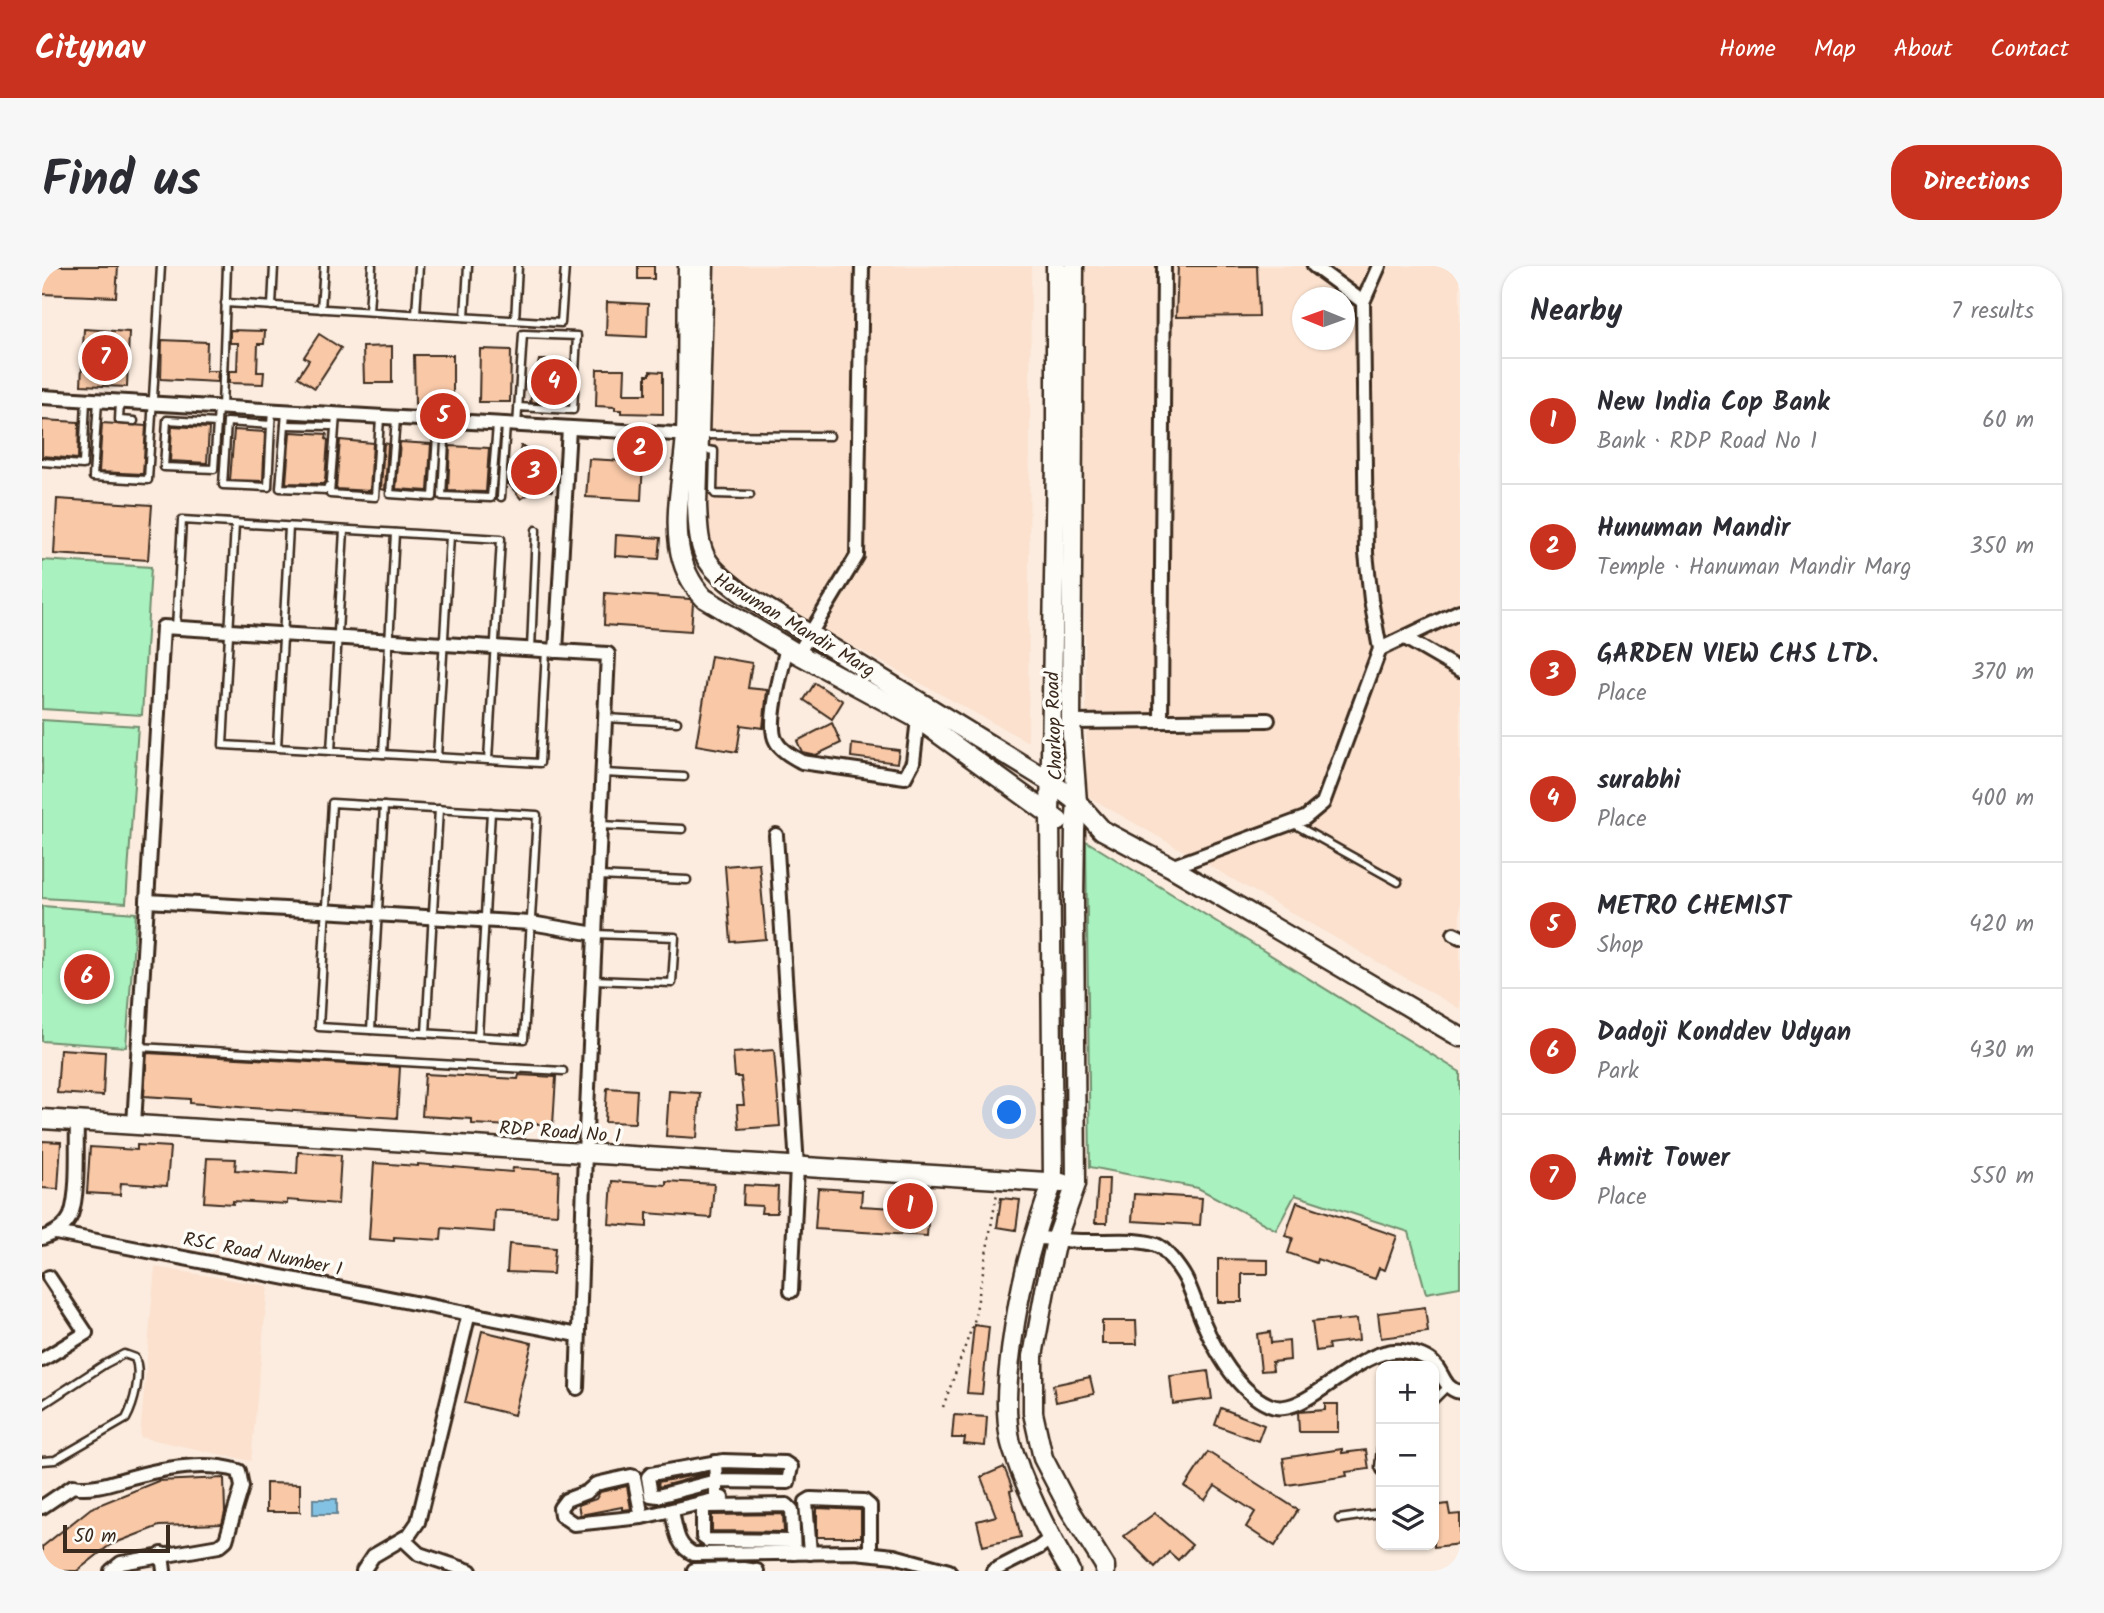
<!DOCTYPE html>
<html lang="en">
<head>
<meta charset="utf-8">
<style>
	:root { --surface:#fff; --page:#f7f7f7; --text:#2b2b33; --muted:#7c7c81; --line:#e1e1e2; --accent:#c8321e }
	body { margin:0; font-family:Kalam,sans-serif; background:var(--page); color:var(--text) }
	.controls { position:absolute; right:21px; bottom:21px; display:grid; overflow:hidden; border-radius:14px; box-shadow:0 2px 5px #0004 }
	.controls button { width:63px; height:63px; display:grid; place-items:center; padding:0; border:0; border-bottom:2px solid var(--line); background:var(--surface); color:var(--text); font:35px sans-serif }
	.compass { position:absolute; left:1250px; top:21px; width:63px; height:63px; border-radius:50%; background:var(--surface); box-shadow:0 2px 5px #0004; rotate:271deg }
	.scale { position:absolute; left:21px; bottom:18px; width:107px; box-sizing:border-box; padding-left:7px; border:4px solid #3b2a1e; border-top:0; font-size:19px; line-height:24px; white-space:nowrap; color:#3b2a1e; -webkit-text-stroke:5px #fdfcf7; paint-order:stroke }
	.you { position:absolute; left:968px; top:847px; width:24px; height:24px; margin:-18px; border:5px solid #fff; border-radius:50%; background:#1a73e8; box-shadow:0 0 0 10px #1a73e833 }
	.badge { display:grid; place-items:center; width:46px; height:46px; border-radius:50%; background:var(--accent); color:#fff; font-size:23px; font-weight:700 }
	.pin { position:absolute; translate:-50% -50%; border:4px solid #fff; box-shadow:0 2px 7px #0006 }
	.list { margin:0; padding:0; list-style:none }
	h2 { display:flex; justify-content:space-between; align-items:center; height:91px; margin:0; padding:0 28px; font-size:30px }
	h2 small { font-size:23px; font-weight:400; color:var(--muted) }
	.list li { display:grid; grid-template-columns:46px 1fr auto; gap:21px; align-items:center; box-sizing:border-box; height:126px; padding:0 28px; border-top:2px solid var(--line) }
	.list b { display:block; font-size:26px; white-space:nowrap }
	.list p { margin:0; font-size:23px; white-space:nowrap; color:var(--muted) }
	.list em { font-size:23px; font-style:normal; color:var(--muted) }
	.icon { flex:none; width:38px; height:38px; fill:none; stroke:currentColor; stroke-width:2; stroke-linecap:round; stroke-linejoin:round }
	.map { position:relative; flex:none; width:1418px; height:1305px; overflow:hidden; border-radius:28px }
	header { display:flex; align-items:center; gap:42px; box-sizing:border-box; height:98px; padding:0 35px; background:var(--accent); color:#fff }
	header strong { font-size:33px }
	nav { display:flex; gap:38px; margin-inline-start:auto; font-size:24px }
	.intro { display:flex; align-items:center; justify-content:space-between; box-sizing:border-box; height:168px; padding:0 42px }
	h1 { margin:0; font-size:49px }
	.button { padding:18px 32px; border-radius:28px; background:var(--accent); color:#fff; font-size:24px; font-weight:700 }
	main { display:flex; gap:42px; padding:0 42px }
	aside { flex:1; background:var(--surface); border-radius:28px; box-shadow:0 2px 5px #0004 }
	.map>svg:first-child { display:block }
	.built { fill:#fbe1ce; fill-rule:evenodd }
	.green { fill:#a9f1bf; stroke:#728e6e; stroke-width:2 }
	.water { fill:#83c2e3; stroke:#668594; stroke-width:2 }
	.building { fill:#f8c8a7; stroke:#3b2a1e; stroke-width:2 }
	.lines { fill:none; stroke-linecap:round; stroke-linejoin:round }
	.lane-casing { stroke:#3b2a1e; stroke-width:11 }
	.street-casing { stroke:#3b2a1e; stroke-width:18 }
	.secondary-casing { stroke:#3b2a1e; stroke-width:23 }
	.path { stroke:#3b2a1e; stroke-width:2.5; stroke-dasharray:2 5; stroke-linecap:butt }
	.lane { stroke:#fdfcf7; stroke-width:6 }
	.street { stroke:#fdfcf7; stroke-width:12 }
	.secondary { stroke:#fdfcf7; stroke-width:18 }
	.labels { text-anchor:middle; stroke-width:7; stroke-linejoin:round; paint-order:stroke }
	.street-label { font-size:19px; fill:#3b2a1e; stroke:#fdfcf7 }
</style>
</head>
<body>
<header>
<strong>Citynav</strong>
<nav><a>Home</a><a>Map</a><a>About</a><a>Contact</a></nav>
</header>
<div class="intro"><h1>Find us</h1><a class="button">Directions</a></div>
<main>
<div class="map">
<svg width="1418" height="1305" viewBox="0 0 1418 1305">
	<rect width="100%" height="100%" fill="#fcecdf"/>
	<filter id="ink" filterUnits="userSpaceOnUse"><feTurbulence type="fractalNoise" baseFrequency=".0143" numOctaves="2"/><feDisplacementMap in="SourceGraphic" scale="14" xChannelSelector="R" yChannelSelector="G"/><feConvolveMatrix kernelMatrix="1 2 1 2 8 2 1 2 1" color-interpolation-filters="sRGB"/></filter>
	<g filter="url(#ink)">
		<g class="built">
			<polygon points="674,0 989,0 986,476 774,360 663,295"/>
			<path d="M1038 0H1418V743L1045 530ZM1260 32H1302V74H1260Z"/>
			<polygon points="113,1001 226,1020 209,1195 98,1171"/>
		</g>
		<g class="green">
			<polygon points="0,294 109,301 100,449 0,443"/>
			<polygon points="0,454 96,460 84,637 0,632"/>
			<polygon points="1044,575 1418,806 1418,1021 1384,1027 1367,966 1253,929 1234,964 1156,922 1048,901"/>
			<polygon points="0,640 94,647 84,781 0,775"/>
		</g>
		<rect class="water" x="271" y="1233" width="24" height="15"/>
		<g class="building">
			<polygon points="0,0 76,0 74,31 0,28"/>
			<rect x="596" y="0" width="16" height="13"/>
			<polygon points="1136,0 1215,0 1217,50 1134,51"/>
			<polygon points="565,36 606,38 605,71 564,69"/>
			<polygon points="42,63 87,66 85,121 39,119"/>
			<polygon points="188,64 223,65 222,78 216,78 215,106 222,106 221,118 187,117 187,105 195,105 196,77 188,77"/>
			<polygon points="277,68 299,82 273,122 256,111 267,94 262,91"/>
			<polygon points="120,74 165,76 164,105 176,105 175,116 119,113"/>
			<polygon points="350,80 350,117 322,117 321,81"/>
			<polygon points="438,83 469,84 468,136 437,136"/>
			<polygon points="372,89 411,89 411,138 373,138"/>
			<polygon points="497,94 528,94 526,138 488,136"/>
			<polygon points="555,103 583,103 582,128 604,128 604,109 608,109 608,105 621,106 621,148 579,147 579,144 573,144 573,141 554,140"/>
			<polygon points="0,154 37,156 36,193 0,190"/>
			<polygon points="60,157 104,160 101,208 57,206"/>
			<polygon points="130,160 167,162 165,197 128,195"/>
			<polygon points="192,164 223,166 221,215 188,214"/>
			<polygon points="248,166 285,168 284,173 286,174 283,215 281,218 244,217"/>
			<polygon points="298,174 331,177 328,225 294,223"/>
			<polygon points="358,176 389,178 386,225 354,223"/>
			<polygon points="342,177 346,178 343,224 339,223"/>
			<polygon points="408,180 447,182 444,226 406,225"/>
			<polygon points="479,180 490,184 491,204 511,205 510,225 495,223 479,233 466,217 473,207"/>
			<polygon points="547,193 601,196 599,234 544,231"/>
			<polygon points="15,233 110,239 106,294 12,288"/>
			<polygon points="574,269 619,272 617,293 573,290"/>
			<polygon points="563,327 648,333 651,337 649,365 562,359"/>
			<polygon points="669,390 710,397 706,422 725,424 721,462 699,459 695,486 654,479"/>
			<polygon points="773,417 801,435 790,453 762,434"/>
			<polygon points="790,457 799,477 774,489 760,486 755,475"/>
			<polygon points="810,478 857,484 855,497 809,491"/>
			<polygon points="717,597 724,673 689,676 683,600"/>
			<polygon points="18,783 63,786 61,830 15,827"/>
			<polygon points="732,784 738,860 697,863 695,839 702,839 699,811 693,811 691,787"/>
			<polygon points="105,787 358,801 355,852 209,842 148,837 148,833 102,830"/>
			<polygon points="383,808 476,813 477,809 514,811 511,859 470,856 470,860 430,858 430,853 380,850"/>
			<polygon points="565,822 595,824 593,857 563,856"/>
			<polygon points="627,825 658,827 655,872 624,870"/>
			<polygon points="0,875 19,876 16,923 0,922"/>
			<polygon points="95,879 128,881 125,920 79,917 78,929 45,927 48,881 95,884"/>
			<polygon points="256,886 299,889 296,938 245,934 245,938 191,935 191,938 162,936 165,892 194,893 193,904 255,908"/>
			<polygon points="332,897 376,900 376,898 470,906 471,902 517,905 515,948 453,944 452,966 400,962 399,974 352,971 352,975 327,973"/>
			<polygon points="1056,913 1067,913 1065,957 1053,957"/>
			<polygon points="570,915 624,919 624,915 672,918 669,952 605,947 605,961 567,958"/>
			<polygon points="702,919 736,921 735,947 719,947 720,940 701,939"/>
			<polygon points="776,922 820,925 819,940 887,944 885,970 773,963"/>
			<polygon points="1092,928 1160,932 1158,959 1090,955"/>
			<polygon points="959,932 978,934 974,964 955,961"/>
			<polygon points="1255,936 1355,970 1343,1004 1337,1002 1333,1013 1275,993 1274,997 1246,987 1251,972 1243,970"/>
			<polygon points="467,978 513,982 511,1008 465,1006"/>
			<polygon points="1176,993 1226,994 1226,1008 1200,1008 1200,1036 1176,1036"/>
			<polygon points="1383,1041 1386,1066 1339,1072 1336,1047"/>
			<polygon points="1296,1053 1296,1055 1315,1053 1317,1074 1286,1078 1287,1083 1274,1085 1270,1056"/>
			<polygon points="1060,1055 1094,1055 1095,1078 1060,1078"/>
			<polygon points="932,1059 947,1061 940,1128 925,1127"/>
			<polygon points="440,1065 490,1077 472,1149 423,1137"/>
			<polygon points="1228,1066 1229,1077 1247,1075 1248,1094 1230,1096 1231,1104 1219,1105 1215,1068"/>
			<polygon points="1166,1105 1170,1133 1131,1138 1128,1110"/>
			<polygon points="1048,1111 1052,1128 1014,1136 1011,1119"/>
			<polygon points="1283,1138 1296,1138 1296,1166 1257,1166 1256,1146 1283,1144"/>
			<polygon points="1179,1142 1222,1159 1216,1175 1173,1159"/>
			<polygon points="912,1149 945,1151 943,1180 922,1178 923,1172 910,1172"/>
			<polygon points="1300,1183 1300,1187 1324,1184 1327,1203 1304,1206 1305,1210 1245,1219 1241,1192"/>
			<polygon points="1166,1186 1256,1244 1233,1280 1204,1261 1213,1246 1173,1220 1163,1234 1143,1221"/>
			<polygon points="962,1201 971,1224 968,1225 979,1271 941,1280 935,1255 954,1250 939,1211"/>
			<polygon points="682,1204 739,1206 682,1206"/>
			<polygon points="665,1207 665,1208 617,1221 616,1216"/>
			<polygon points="182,1212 183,1246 180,1258 117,1260 68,1279 35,1305 7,1305 0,1296 0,1281 49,1242 116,1215"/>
			<polygon points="224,1217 258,1218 258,1246 224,1246"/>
			<polygon points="585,1220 589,1243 580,1244 580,1241 538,1249 536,1239 554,1233 558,1226"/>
			<polygon points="1406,1238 1408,1249 1418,1248 1418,1278 1392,1281 1392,1240"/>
			<polygon points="775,1242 819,1244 819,1271 775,1271"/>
			<polygon points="1113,1247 1150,1279 1136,1294 1127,1286 1113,1301 1082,1270"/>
			<polygon points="741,1248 742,1266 670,1265 670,1249"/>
		</g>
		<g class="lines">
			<defs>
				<g id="lane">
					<polyline points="183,37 519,57 523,0"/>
					<polyline points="230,40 232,0"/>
					<polyline points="279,43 282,0"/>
					<polyline points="327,45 330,0"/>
					<polyline points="374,48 377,0"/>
					<polyline points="423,51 426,0"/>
					<polyline points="473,54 476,0"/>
					<polyline points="56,135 51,211 106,214 119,0"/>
					<polyline points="78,136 77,154 92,155"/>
					<polyline points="180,141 185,0"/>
					<polyline points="244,146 238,222 285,224 286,220"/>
					<polyline points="294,149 288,228 333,231 338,152"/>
					<polyline points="354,153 348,228 391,231 396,155"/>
					<polyline points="404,156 400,230 449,232 455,159"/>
					<polyline points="175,157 172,203 122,201 125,154 175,157 176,142"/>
					<polyline points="229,159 226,221 181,219 185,156 229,159 230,145"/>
					<polyline points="243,159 289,160"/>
					<polyline points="475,160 481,68 535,70 531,144 476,141"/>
					<polyline points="659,169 788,170"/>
					<polyline points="659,183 672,185 671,225 673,228 708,229"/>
					<polyline points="0,196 41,199 44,134"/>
					<polyline points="459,231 464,159"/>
					<polyline points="193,258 181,479 498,497 504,384"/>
					<polyline points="134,362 140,254 459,273 446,494"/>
					<polyline points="489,383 494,264"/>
					<polyline points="564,452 635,456"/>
					<polyline points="235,482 247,261"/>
					<polyline points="289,485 302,264"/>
					<polyline points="341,488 353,267"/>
					<polyline points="395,491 408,270"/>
					<polyline points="561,507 642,511"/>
					<polygon points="290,537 495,549 482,773 277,761"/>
					<polyline points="1250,557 1356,616"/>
					<polyline points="558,559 640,563"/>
					<polyline points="556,610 645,614"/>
					<polyline points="551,714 630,717 633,671 553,668"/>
					<polyline points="329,764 342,540"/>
					<polyline points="384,767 397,543"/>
					<polyline points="436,770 449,546"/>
					<polyline points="97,781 521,805"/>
					<polyline points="1392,1134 1406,1120"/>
					<path d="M0 1139 63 1098 82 1088 93 1092C100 1108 92 1138 84 1153L13 1194 0 1195"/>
					<polyline points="1339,1182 1337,1201 1339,1205"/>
					<polyline points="1297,1253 1339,1247"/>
				</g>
				<g id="street">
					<polyline points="1272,0 1321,36"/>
					<polyline points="0,131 650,169"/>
					<polyline points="1363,372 1418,404"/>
					<path d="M745 380C741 401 724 458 734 475 739 485 751 491 760 496L863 511 871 496 876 453"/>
					<polyline points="1338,383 1418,345"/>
					<polyline points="514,385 527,162"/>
					<polyline points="756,388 815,290 820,0"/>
					<polyline points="1119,455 1122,0"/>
					<polyline points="1029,456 1226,454"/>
					<polyline points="734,569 755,901 749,1025"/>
					<polyline points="1129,601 1263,552 1281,537 1338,383 1329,334 1324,287 1321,36 1337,0"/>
					<polyline points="105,635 489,657 553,668"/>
					<polyline points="1412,668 1418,671"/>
					<polyline points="92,859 121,361 566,388 543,887 535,1122"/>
					<polyline points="14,967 536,1069"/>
					<path d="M991 971C1008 973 1026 975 1044 975 1063 976 1101 971 1118 981 1122 983 1126 989 1129 992 1144 1010 1146 1017 1154 1038 1167 1073 1191 1123 1227 1139 1262 1156 1315 1080 1360 1085 1370 1086 1383 1090 1390 1096 1402 1106 1400 1122 1418 1126"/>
					<path d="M0 972C12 968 24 961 29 949 37 926 34 881 35 855"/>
					<polyline points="0,1094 44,1067 7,1011"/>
					<polyline points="673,1196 674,1215 746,1216 749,1201 743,1197 681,1195 609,1208 606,1211 609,1229 616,1230 674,1215 674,1233"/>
					<path d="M0 1241 31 1220C51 1224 71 1216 90 1211 123 1202 164 1195 197 1205L200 1221 184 1274 177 1280 79 1297 69 1305"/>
					<path d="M630 1245C634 1263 634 1280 652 1288L813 1286 852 1290 907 1305"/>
					<polyline points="600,1251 592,1211 589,1210 554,1218 545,1226 524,1234 518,1242 519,1249 532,1258 600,1251 680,1232"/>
					<polyline points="361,1273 377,1288 428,1305"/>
					<polyline points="751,1275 665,1274 661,1271 661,1243 665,1240 745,1239 750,1244 752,1287"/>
					<polyline points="768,1287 764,1236 769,1233 822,1235 828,1240 828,1287"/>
					<polyline points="120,1288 122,1305"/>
					<polyline points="652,1304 702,1303 715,1305"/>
					<polyline points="321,1305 331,1290 367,1269 376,1256 427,1047"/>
					<polyline points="951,1305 996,1282 1009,1272"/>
				</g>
				<g id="secondary">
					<path d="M646 0C645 56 646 111 644 167 642 204 632 242 637 279 640 300 648 317 662 332L756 388 876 453 1017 555"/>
					<path d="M662 0 655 239C657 290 660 296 700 327L1010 517 1035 536 1060 564 1129 601 1418 771"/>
					<path d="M1014 0V194L1008 550 1011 916C990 972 978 1018 970 1077 966 1109 962 1140 968 1173 970 1184 975 1194 978 1204 992 1239 1008 1272 1028 1305"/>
					<polyline points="1032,0 1029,456 1035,536 1033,564 1032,634 1034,918 1014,974 1003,1024 991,1090 991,1147 1001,1192 1028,1244 1063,1300 1063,1305"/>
					<polyline points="0,853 1020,917"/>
				</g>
			</defs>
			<use href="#lane" class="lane-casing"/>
			<use href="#street" class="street-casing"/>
			<use href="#secondary" class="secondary-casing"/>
			<polyline class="path" points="901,1141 932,1056 955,927"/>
			<use href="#lane" class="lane"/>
			<use href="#street" class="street"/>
			<use href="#secondary" class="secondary"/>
		</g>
	</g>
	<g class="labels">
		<g class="street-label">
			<text transform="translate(753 358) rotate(31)" y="7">Hanuman Mandir Marg</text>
			<text transform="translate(1011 460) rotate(-92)" y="7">Charkop Road</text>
			<text transform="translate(518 865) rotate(4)" y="7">RDP Road No 1</text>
			<text transform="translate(221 987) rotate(11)" y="7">RSC Road Number 1</text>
		</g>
	</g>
</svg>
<div class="controls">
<button>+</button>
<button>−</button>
<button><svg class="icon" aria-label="layers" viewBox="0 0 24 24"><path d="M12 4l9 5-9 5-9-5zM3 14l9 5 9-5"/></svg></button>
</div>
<svg class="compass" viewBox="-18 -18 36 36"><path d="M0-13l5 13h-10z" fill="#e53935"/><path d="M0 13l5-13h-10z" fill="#7c7c81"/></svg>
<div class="scale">50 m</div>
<div class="you"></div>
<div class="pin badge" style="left:868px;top:940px">1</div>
<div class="pin badge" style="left:598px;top:183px">2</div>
<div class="pin badge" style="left:492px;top:206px">3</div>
<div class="pin badge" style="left:512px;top:116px">4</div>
<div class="pin badge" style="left:401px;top:150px">5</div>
<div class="pin badge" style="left:45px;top:711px">6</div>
<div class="pin badge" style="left:63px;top:92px">7</div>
</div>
<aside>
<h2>Nearby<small>7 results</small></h2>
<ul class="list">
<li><span class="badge">1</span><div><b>New India Cop Bank</b><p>Bank · RDP Road No 1</p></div><em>60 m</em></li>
<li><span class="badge">2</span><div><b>Hunuman Mandir</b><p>Temple · Hanuman Mandir Marg</p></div><em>350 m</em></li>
<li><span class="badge">3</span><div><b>GARDEN VIEW CHS LTD.</b><p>Place</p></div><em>370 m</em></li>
<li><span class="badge">4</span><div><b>surabhi</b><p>Place</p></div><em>400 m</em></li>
<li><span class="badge">5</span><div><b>METRO CHEMIST</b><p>Shop</p></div><em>420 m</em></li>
<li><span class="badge">6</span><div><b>Dadoji Konddev Udyan</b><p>Park</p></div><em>430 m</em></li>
<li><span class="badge">7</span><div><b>Amit Tower</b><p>Place</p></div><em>550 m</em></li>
</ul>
</aside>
</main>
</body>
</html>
